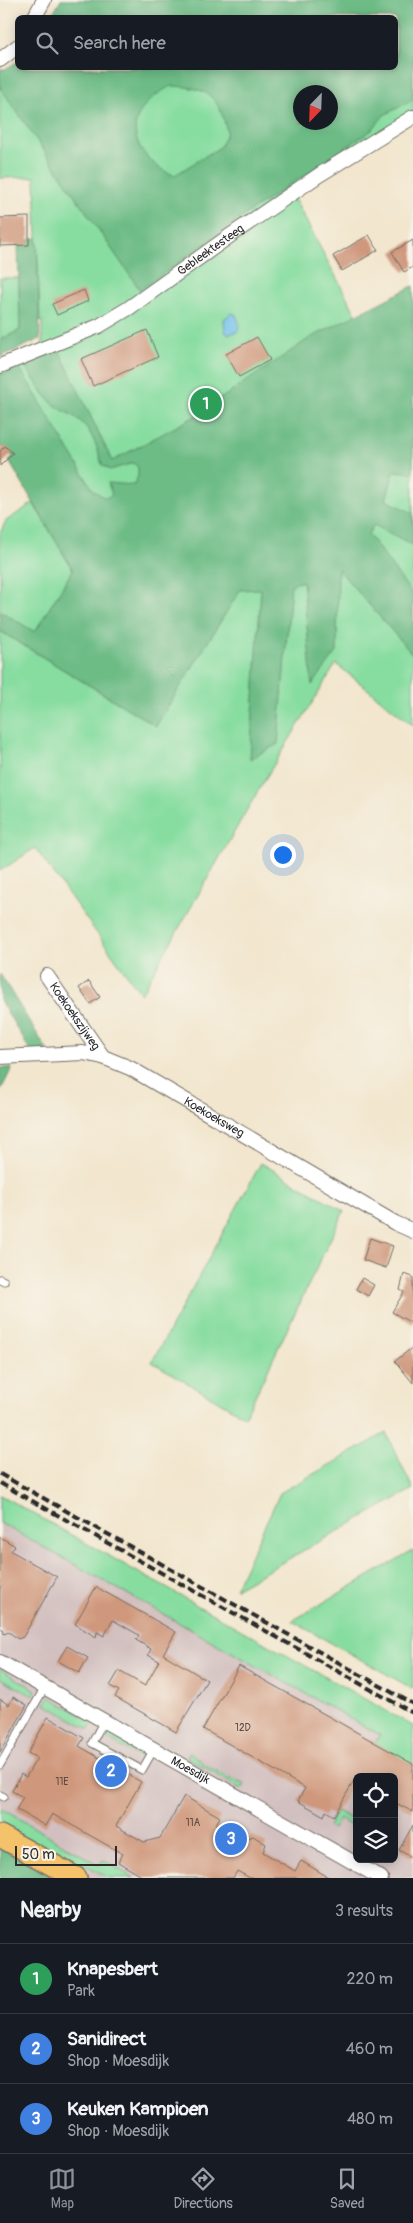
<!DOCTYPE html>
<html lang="en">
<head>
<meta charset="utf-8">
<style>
	:root { --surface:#171b24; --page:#20242c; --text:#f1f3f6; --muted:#9ea1a6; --line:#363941; --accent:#8c9099 }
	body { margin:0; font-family:Pangolin,sans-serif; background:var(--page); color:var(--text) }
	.controls { position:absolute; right:15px; bottom:15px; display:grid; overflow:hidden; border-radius:8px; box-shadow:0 2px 12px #0003 }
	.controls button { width:45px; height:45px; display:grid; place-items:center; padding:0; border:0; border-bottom:1px solid var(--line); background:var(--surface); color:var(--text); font:25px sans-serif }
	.compass { position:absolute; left:293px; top:85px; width:45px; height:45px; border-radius:50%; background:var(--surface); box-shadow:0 2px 12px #0003; rotate:203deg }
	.scale { position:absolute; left:15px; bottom:12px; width:102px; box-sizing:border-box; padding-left:5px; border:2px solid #2b2b2b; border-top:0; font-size:14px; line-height:18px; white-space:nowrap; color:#2b2b2b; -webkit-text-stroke:4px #f7f3e8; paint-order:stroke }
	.you { position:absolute; left:282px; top:854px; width:18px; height:18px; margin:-12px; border:4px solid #fff; border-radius:50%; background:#1a73e8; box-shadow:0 0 0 8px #1a73e833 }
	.badge { display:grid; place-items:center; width:32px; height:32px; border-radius:50%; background:var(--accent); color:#fff; font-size:16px; font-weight:700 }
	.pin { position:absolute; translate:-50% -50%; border:2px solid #fff; box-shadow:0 1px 5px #0006 }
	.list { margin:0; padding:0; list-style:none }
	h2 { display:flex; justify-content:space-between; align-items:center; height:65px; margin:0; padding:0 20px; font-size:21px }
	h2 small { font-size:16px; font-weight:400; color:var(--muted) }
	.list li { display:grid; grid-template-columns:32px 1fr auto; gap:15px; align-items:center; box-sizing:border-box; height:70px; padding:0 20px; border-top:1px solid var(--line) }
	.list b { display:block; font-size:19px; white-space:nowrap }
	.list p { margin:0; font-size:16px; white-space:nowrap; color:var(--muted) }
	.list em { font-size:16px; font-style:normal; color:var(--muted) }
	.icon { flex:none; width:28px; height:28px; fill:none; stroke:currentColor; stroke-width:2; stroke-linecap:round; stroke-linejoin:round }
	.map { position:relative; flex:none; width:413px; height:1878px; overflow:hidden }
	.search { position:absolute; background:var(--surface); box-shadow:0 2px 12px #0003; left:15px; right:15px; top:15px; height:55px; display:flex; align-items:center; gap:12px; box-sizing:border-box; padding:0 18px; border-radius:8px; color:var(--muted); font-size:19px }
	.sheet { height:275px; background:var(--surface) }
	nav { display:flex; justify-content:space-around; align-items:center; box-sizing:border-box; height:70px; border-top:1px solid var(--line); background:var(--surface); font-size:14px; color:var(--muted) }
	nav a { display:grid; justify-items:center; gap:2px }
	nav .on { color:var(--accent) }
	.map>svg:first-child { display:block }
	.industrial { fill:#d2bfbf; fill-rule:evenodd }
	.green { fill:#87dda0; stroke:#598466; fill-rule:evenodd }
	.forest { fill:#6dbc86; stroke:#4c7458; fill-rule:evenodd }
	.water { fill:#6fc0ea; stroke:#4d768a }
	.building { fill:#cf977b }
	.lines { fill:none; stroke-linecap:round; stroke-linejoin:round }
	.lane-casing { stroke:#716c64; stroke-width:9 }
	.street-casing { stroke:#716c64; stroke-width:16 }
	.primary-casing { stroke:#716c64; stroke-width:24 }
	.lane { stroke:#fff; stroke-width:7 }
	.street { stroke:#fff; stroke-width:14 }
	.primary { stroke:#f3c26a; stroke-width:21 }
	.rail { stroke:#2b2b2b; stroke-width:4; stroke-dasharray:8 4; stroke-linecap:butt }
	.labels { text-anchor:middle; stroke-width:4.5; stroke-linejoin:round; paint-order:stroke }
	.number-label { font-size:10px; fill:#54463f }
	.street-label { font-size:12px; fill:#2b2b2b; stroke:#f7f3e8 }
</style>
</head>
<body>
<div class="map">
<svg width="413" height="1878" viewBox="0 0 413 1878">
	<rect width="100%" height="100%" fill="#f7f3e8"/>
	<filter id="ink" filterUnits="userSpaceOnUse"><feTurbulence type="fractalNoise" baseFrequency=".02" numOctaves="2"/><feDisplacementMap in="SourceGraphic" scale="10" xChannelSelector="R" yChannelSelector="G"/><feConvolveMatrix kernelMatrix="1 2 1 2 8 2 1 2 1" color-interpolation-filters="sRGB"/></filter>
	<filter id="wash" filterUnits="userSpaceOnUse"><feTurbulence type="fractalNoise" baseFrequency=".0096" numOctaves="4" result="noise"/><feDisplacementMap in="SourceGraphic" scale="20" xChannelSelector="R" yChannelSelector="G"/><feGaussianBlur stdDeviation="1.12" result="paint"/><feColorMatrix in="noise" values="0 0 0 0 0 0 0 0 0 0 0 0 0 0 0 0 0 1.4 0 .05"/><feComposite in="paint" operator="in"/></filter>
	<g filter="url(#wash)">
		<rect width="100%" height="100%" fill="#f2e6ce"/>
		<path class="industrial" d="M0 1515 413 1750V1878H73L0 1837ZM357 1777H394V1859H357Z"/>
		<g class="green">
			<path d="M413 0V112L290 191 358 318 413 291V725L336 664 259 789 141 994 35 848 0 871V631L157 726 80 567 0 436V369L43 352 42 321H40L35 177 0 178V68L13 72 18 68H396V18ZM300 92H330V122H300Z"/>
			<polygon points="0,278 19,278 20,330 0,340"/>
			<polygon points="33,503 73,570 34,633 0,611 0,533 6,521"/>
			<polygon points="261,1163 344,1211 245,1417 152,1362"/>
			<polygon points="386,1433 413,1489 235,1589 280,1493"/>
			<polygon points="0,1495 413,1726 413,1765 375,1743 380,1735 0,1523"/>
			<polygon points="413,1550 413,1689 292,1621"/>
			<polygon points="0,1669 36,1690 33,1696 0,1678"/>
			<polygon points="50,1697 93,1722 89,1729 45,1704"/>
			<polygon points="106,1730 144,1752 141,1758 103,1736"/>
			<polygon points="190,1752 204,1764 231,1779 245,1783 244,1787 239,1788 187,1757"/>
			<polygon points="0,1808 99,1865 103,1860 134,1878 108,1878 86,1865 84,1869 55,1859 0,1828"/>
			<polygon points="337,1811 357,1822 357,1829 339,1819 333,1829 328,1827"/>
		</g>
		<g class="forest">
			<path d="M61 0H413V100L384 115 372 130 245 215 140 290 0 87V72L17 62 18 68H396V18L51 17ZM171 86C208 87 219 96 227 132L220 147 175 175C163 172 158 167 149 159 121 128 140 102 171 86ZM330 92V122H300V92Z"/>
			<polygon points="37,238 40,339 0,357 0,340 20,330 18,242"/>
			<path d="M413 286V473L394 471 386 500 413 513V545L374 525 368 534 413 595V655L338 569 337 652 312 685 303 581 291 585 278 744 250 759 261 589 240 590 156 726 0 631V611L35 632 73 570 9 461 14 456 5 446 1 448 0 445V375L19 367 93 490 105 498 112 495 108 483 134 485 138 476V467L133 463 110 470 102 465C98 449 92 430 79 420 70 413 60 410 52 403 41 392 33 377 24 365L59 350 112 461 192 418 310 338Z"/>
			<polygon points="0,974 47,1050 31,1052 0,1000"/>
			<polygon points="0,1068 12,1068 0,1092"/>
			<polygon points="0,1847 55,1878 0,1878"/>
		</g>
		<polygon class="water" points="232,313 236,315 240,326 237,332 229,334 225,332 224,319"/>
		<g id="blocks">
			<g class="building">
				<polygon points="29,217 29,245 0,246 0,218"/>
				<polygon points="369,235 378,250 342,271 333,256"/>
				<polygon points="413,240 413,267 404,272 392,252"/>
				<polygon points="84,290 88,301 57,315 52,304"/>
				<polygon points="147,330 158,357 93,386 81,359"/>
				<polygon points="257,337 270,360 239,377 226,354"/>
				<polygon points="5,446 13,453 0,466 0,451"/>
				<polygon points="89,981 100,997 90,1004 79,988"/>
				<polygon points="370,1238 393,1246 386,1268 363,1260"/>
				<polygon points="404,1274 413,1277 413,1324 392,1312 404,1292 400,1290"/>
				<polygon points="362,1278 374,1285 368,1296 356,1289"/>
				<polygon points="413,1347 413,1383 395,1361"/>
				<polygon points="0,1537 15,1546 11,1551 57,1577 23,1637 18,1639 9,1632 4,1634 3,1629 0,1629"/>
				<polygon points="96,1587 176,1632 163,1654 207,1680 176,1732 115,1697 119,1691 110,1686 119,1671 145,1686 159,1661 148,1655 151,1649 136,1640 139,1635 113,1620 104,1636 97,1632 96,1637 75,1624"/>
				<polygon points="67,1646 88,1658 79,1673 58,1661"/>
				<polygon points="239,1666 413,1764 413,1812 394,1802 394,1777 356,1777 334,1816 326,1811 324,1816 298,1801 305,1788 203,1729"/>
				<polygon points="13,1697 27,1705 0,1752 0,1699 9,1705"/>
				<polygon points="48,1717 84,1738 79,1746 141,1782 116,1826 144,1842 160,1838 184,1796 220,1817 216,1824 244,1839 253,1836 266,1844 263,1852 295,1871 301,1861 330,1878 250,1878 237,1871 233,1878 145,1878 118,1862 123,1854 52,1814 45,1826 23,1813 16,1810 23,1797 12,1791 21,1774 26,1777 37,1758 28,1753"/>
				<polygon points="413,1825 413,1858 399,1850"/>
			</g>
		</g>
	</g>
	<g filter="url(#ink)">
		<use href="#blocks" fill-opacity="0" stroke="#716c64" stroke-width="1"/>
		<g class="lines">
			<defs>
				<g id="lane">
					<polyline points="0,1279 4,1281"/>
					<polyline points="104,1720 92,1743 142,1770 154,1749"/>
					<polyline points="0,1765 45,1687"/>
					<polyline points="0,1795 4,1797"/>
				</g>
				<g id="street">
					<polyline points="34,18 44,0"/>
					<polyline points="0,60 18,46"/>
					<path id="s1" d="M0 366 99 326 129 308 231 235 319 175 413 117"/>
					<path id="s2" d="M47 976 103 1057"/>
					<path id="s3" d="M0 1057 83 1053 103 1057 130 1068 395 1223 413 1231"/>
					<path id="s4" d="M0 1662 381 1878"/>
				</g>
				<polyline id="primary" points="0,1836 76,1878"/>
			</defs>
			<use href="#lane" class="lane-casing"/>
			<use href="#street" class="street-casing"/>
			<use href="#primary" class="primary-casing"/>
			<use href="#lane" class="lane"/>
			<use href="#street" class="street"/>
			<use href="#primary" class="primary"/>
			<g class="rail">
				<polyline points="0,1474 413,1704"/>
				<polyline points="0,1483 413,1713"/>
			</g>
		</g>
	</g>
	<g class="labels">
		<g class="number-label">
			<text x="243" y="1731">12D</text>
			<text x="62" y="1785">11E</text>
			<text x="193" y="1826">11A</text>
		</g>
		<g class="street-label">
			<text dy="4" stroke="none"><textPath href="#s1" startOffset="242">Gebleektesteeg</textPath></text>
			<text dy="4" stroke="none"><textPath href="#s2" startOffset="49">Koekoekszijweg</textPath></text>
			<text dy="4" stroke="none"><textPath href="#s3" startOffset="230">Koekoeksweg</textPath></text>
			<text dy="4" stroke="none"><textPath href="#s4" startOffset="219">Moesdijk</textPath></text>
		</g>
	</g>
</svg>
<div class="controls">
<button><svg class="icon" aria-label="locate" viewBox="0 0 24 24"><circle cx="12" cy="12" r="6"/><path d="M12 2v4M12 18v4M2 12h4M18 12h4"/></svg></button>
<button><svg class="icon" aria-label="layers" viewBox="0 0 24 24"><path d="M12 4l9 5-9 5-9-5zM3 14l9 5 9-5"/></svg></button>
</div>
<svg class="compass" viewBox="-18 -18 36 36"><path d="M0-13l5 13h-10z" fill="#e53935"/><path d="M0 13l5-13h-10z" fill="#9ea1a6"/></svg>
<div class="scale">50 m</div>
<div class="you"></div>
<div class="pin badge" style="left:206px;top:404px;background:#2e9e5b">1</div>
<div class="pin badge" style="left:111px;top:1771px;background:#3f7fe0">2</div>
<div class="pin badge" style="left:231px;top:1839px;background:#3f7fe0">3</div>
<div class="search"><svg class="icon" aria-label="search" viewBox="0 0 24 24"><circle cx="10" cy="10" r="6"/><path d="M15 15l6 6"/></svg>Search here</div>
</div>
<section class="sheet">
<h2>Nearby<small>3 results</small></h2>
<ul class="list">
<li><span class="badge" style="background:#2e9e5b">1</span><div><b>Knapesbert</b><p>Park</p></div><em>220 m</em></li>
<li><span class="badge" style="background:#3f7fe0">2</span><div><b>Sanidirect</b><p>Shop · Moesdijk</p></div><em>460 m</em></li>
<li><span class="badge" style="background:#3f7fe0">3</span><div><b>Keuken Kampioen</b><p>Shop · Moesdijk</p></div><em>480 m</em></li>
</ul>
</section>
<nav>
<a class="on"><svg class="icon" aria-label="map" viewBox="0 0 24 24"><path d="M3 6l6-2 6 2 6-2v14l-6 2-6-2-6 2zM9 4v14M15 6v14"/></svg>Map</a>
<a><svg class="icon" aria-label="directions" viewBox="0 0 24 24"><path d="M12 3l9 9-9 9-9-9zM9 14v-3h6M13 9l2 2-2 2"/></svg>Directions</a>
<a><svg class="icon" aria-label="saved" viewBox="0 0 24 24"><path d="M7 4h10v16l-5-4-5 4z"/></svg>Saved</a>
</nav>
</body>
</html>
